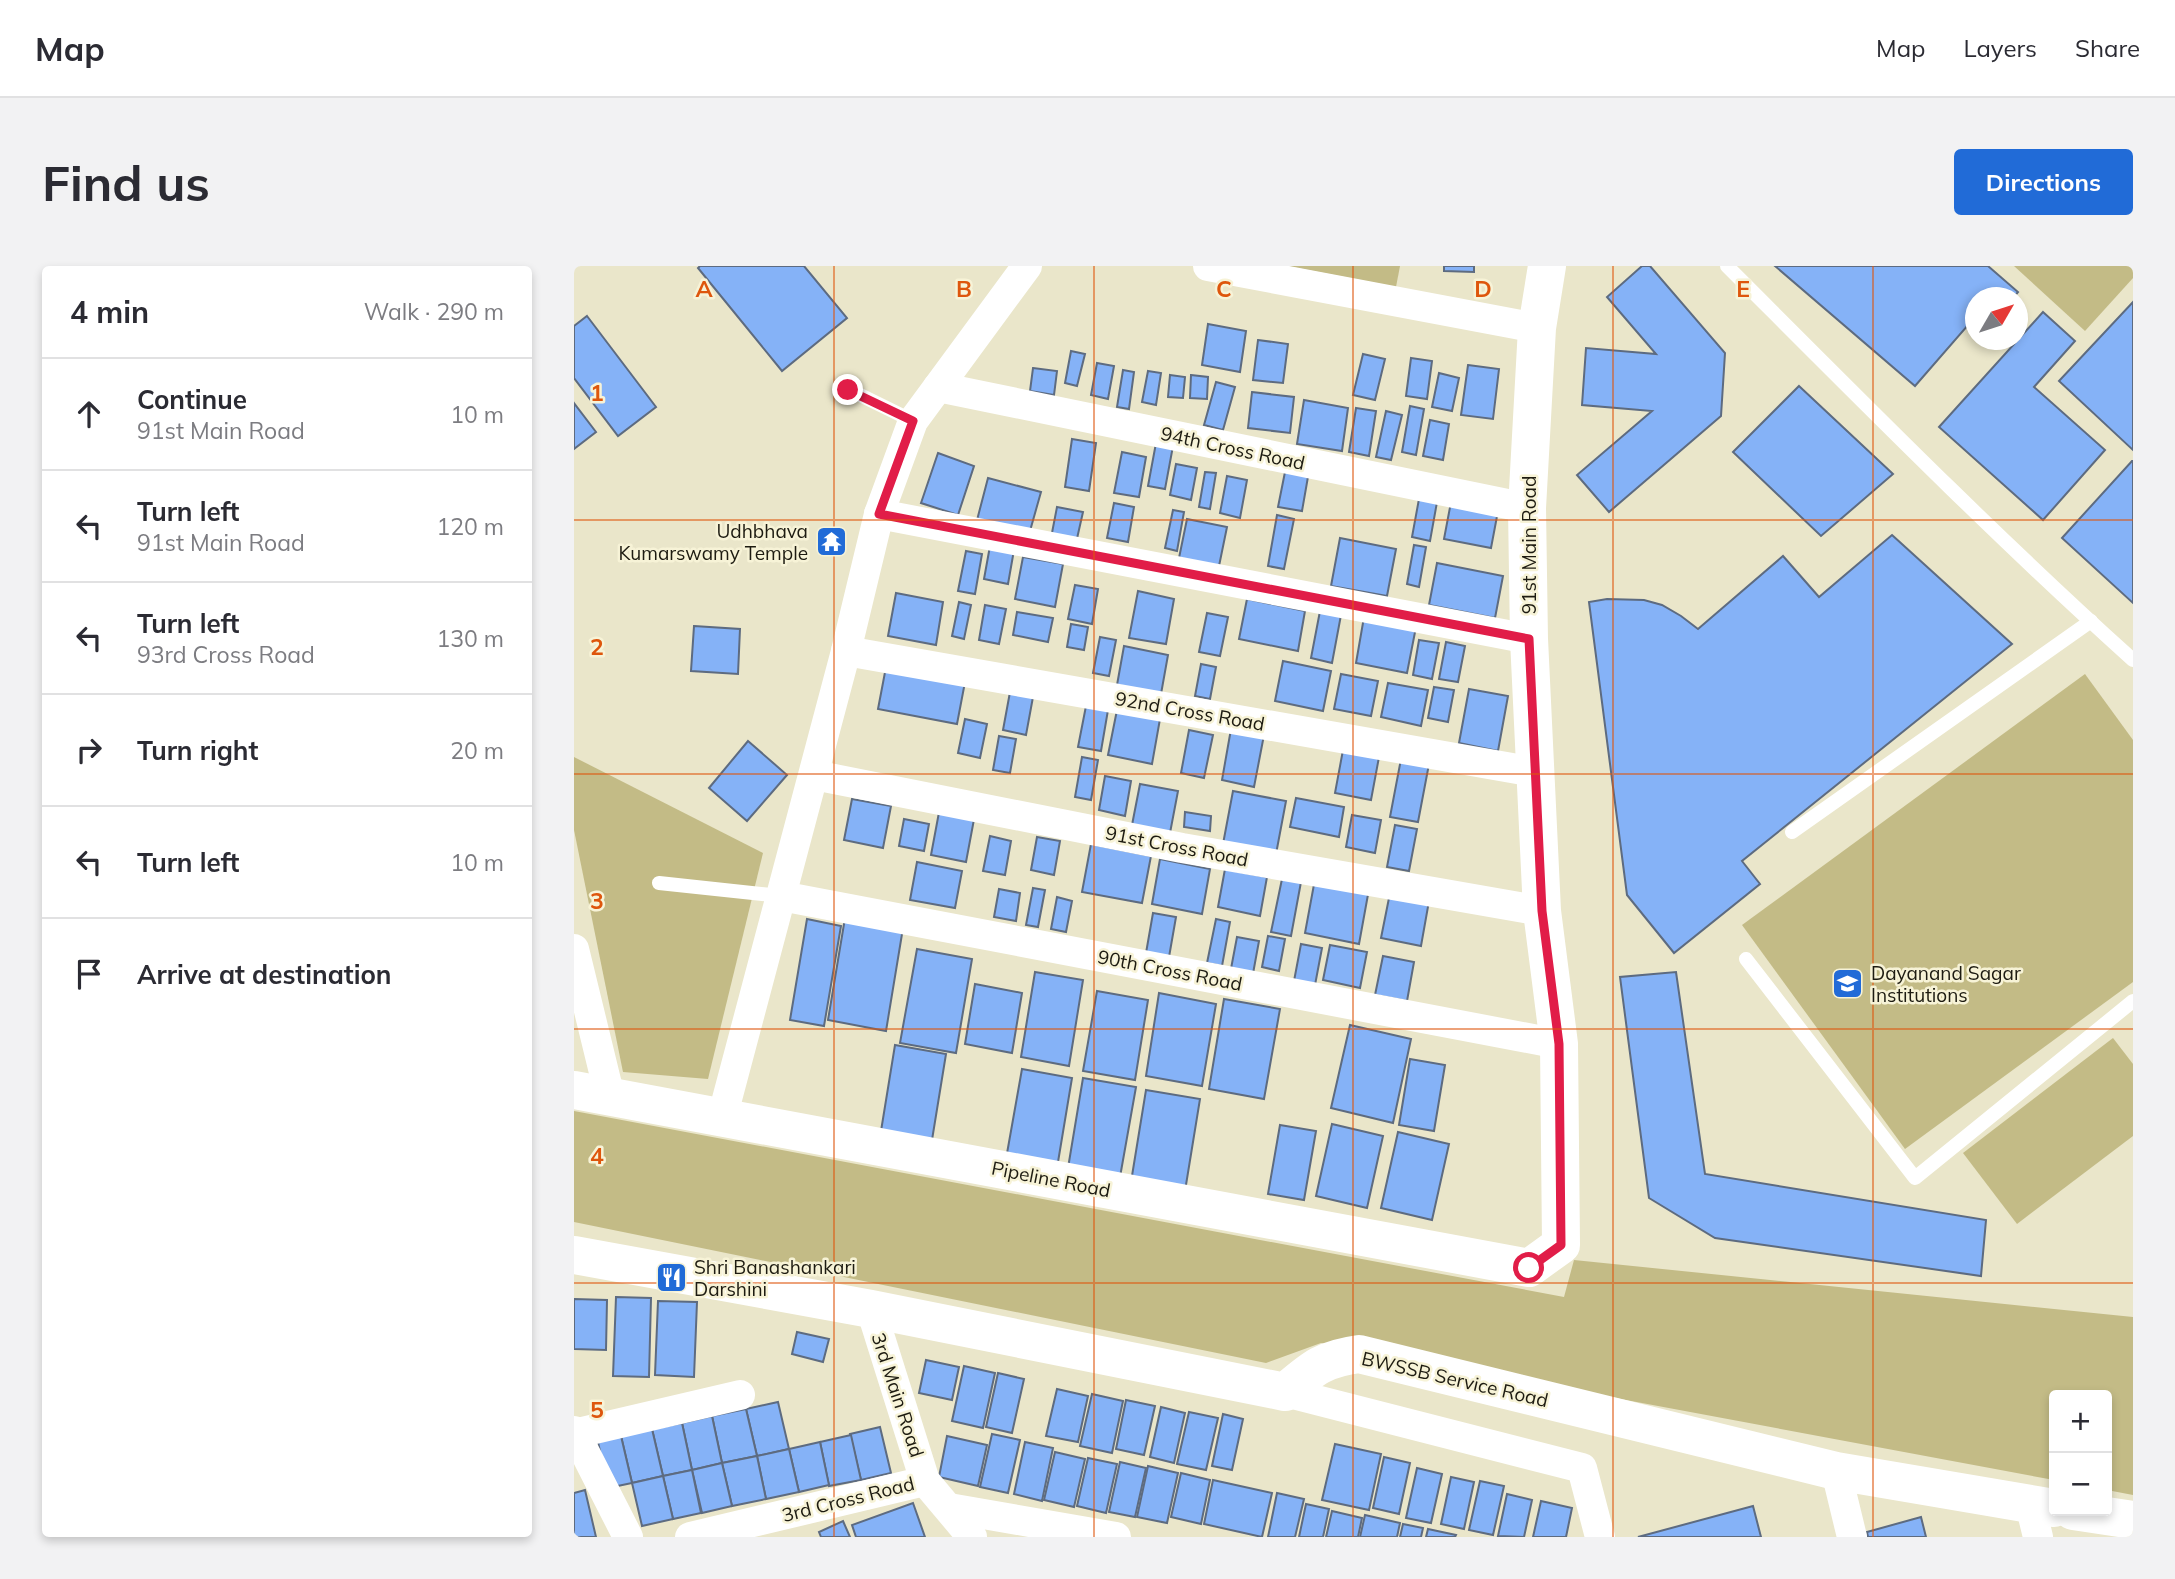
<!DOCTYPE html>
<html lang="en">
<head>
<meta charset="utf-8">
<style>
	:root { --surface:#fff; --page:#f2f2f3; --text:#2b2b33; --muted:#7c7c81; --line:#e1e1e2; --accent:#216bd7 }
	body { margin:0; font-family:Mulish,sans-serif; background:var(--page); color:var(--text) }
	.controls { position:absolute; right:21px; bottom:21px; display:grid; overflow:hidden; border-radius:7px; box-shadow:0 4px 10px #0003 }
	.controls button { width:63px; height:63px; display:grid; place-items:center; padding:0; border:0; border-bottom:2px solid var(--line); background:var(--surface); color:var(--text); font:35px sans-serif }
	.compass { position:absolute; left:1391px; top:21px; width:63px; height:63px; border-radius:50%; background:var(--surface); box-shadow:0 4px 10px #0003; rotate:51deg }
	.stop { position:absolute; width:21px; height:21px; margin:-16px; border:5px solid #e11d48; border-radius:50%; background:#fff }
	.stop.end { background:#e11d48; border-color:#fff; box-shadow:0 2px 7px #0008 }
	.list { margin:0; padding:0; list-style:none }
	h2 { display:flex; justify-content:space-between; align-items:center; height:91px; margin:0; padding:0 28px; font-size:30px }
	h2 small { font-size:23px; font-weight:400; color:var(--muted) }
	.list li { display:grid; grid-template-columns:46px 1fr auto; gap:21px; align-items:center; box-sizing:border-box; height:112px; padding:0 28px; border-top:2px solid var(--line) }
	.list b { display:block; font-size:26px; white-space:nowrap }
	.list p { margin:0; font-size:23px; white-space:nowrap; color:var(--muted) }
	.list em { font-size:23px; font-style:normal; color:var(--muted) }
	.icon { flex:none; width:38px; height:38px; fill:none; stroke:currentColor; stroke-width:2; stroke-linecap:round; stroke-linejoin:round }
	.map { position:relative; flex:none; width:1559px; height:1271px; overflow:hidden; border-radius:7px }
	header { display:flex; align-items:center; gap:42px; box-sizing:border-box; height:98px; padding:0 35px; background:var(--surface); border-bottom:2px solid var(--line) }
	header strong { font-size:33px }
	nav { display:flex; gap:38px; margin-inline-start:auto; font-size:24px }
	.intro { display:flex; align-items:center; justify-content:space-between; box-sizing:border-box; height:168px; padding:0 42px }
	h1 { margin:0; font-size:49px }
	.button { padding:18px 32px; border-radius:7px; background:var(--accent); color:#fff; font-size:24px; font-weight:700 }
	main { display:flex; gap:42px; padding:0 42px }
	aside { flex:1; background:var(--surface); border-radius:7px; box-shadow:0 4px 10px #0003 }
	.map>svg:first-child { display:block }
	.green { fill:#c3bb86 }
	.building { fill:#85b2f7; stroke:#5d6b80; stroke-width:2 }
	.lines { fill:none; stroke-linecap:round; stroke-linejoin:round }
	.lane { stroke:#fff; stroke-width:14 }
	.street { stroke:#fff; stroke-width:30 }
	.secondary { stroke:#fff; stroke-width:38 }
	.route { stroke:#e11d48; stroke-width:9 }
	.grid { fill:none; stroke:#de560c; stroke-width:2; stroke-opacity:0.55 }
	.labels { text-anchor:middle; stroke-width:5; stroke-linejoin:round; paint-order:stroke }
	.street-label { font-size:19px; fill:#1d1b11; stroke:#f7f3d7 }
	.poi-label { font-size:19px; fill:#1d1b11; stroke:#f7f3d7; text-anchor:start }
	.grid-label { font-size:23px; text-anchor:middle; font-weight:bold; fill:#de560c; stroke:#f7f3d7; stroke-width:5; stroke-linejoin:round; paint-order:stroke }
</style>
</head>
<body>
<header>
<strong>Map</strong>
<nav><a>Map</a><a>Layers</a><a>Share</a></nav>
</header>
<div class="intro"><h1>Find us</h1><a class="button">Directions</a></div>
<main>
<aside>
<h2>4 min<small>Walk · 290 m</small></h2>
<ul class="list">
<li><svg class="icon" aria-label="ahead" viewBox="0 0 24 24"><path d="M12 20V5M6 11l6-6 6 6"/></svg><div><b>Continue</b><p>91st Main Road</p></div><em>10 m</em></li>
<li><svg class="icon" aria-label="left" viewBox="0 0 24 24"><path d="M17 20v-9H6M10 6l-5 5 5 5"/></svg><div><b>Turn left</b><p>91st Main Road</p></div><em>120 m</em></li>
<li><svg class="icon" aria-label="left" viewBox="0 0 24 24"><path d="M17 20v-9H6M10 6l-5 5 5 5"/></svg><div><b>Turn left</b><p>93rd Cross Road</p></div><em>130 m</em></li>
<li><svg class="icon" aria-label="right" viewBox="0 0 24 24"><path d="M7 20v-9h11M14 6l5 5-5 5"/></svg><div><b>Turn right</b></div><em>20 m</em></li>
<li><svg class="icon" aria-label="left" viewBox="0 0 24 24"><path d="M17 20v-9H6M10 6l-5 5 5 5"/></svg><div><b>Turn left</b></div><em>10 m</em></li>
<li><svg class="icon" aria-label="arrive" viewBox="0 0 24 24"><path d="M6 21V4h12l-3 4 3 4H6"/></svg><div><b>Arrive at destination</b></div></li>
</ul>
</aside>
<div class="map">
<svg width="1559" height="1271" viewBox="0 0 1559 1271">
	<rect width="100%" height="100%" fill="#eae6ca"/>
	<g class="green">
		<polygon points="713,0 826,0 822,21"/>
		<polygon points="1440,0 1559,0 1559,12 1511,65"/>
		<polygon points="1511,408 1559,474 1559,716 1331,883 1168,659"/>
		<polygon points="0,491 189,587 134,813 49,806 0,564"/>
		<polygon points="1539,772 1559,798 1559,870 1443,958 1389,887"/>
		<polygon points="0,845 990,1031 1000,994 1559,1051 1559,1229 1533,1224 1533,1129 1480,1129 1480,1214 747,1077 692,1097 0,956"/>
	</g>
	<g class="building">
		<polygon points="126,0 230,0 273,52 208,105 124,2"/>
		<polygon points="870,0 900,0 900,6 870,5"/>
		<polygon points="1068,0 1076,0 1151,87 1147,150 1035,246 1003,209 1078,145 1008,139 1012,82 1082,88 1033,31"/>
		<polygon points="1201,0 1414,0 1444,26 1439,32 1402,32 1402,50 1341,120"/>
		<polygon points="1559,36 1559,184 1485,115"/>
		<polygon points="1469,46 1501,75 1460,121 1531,184 1469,254 1365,161"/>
		<polygon points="13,50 82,141 44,170 0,112 0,60"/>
		<polygon points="634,58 672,65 666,106 628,99"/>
		<polygon points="684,74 714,78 709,117 679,114"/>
		<polygon points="497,85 511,88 503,120 491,117"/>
		<polygon points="789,88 811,93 801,134 779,129"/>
		<polygon points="837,92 858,95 853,133 832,130"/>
		<polygon points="523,97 540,100 534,133 517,129"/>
		<polygon points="894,99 925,103 919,153 887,149"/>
		<polygon points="459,102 483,105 480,129 456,125"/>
		<polygon points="549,104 560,106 555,143 543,141"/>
		<polygon points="574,105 587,107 582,139 568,136"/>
		<polygon points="865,107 885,112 878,145 858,141"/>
		<polygon points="596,109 611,111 609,132 594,131"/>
		<polygon points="617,109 634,111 633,133 616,132"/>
		<polygon points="642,116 661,121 649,164 630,159"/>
		<polygon points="1225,120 1319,208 1247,270 1159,186"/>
		<polygon points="678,126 720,131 716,167 674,162"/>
		<polygon points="730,134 774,142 768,185 723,178"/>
		<polygon points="0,137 22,166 0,183"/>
		<polygon points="836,140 850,143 842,189 828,186"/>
		<polygon points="782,142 802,145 795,190 775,186"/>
		<polygon points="812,145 828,149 817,194 802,191"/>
		<polygon points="856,154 875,158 869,194 849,190"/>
		<polygon points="498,173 522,177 515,225 491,221"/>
		<polygon points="582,177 599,180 591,223 574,220"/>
		<polygon points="548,186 572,191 565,231 540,227"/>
		<polygon points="364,187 400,200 384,249 347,237"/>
		<polygon points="1558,195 1559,195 1559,337 1488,272"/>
		<polygon points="602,198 623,202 617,234 596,229"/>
		<polygon points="712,201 735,205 728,245 704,241"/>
		<polygon points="631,206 642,207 636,243 625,241"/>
		<polygon points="653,210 673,214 666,252 646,247"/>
		<polygon points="414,212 467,226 454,272 402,258"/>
		<polygon points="847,222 865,225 856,275 838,271"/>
		<polygon points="877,236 924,245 917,282 870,273"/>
		<polygon points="540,237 560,241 554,276 533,272"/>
		<polygon points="483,241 509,246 502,277 477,272"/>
		<polygon points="599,244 610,246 603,285 591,282"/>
		<polygon points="703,249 720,253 710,303 694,300"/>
		<polygon points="613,253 653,261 645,300 605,292"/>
		<polygon points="1318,269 1438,378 1168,595 1186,618 1100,687 1053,629 1015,336 1033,333 1070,334 1088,339 1107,350 1124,363 1209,290 1245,331"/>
		<polygon points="766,272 822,283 813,330 757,320"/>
		<polygon points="840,279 852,281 845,321 833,318"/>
		<polygon points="416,280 440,284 434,318 410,313"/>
		<polygon points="392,285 408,288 401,328 384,325"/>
		<polygon points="449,291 489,298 481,341 441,333"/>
		<polygon points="863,297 929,310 921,352 855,339"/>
		<polygon points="501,319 524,323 518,358 494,353"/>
		<polygon points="564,325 600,333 592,378 555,372"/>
		<polygon points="322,327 369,336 362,379 314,370"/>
		<polygon points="673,333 731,345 724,385 665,373"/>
		<polygon points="385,336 397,339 390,373 378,370"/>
		<polygon points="411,339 432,343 425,378 405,374"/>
		<polygon points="746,345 767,349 758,397 737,392"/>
		<polygon points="443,346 479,352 474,376 439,369"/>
		<polygon points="633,347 654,351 646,390 625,386"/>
		<polygon points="790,351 842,361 833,407 782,397"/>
		<polygon points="497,358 514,361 510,384 493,381"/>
		<polygon points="120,360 166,363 164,408 117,405"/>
		<polygon points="526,371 542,374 535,410 519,407"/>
		<polygon points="845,374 865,377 858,413 839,409"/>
		<polygon points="872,376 891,380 884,416 865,413"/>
		<polygon points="550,380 594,389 587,428 543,419"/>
		<polygon points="709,395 757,405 749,445 701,435"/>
		<polygon points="627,398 642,401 636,433 621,430"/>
		<polygon points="312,401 391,416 383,458 304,443"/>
		<polygon points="767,408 804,415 797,450 760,443"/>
		<polygon points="814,417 854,424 847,460 807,451"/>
		<polygon points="860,421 880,424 874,456 854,452"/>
		<polygon points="895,423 934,430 924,485 885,477"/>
		<polygon points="436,426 459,431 452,469 429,464"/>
		<polygon points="512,440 534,444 527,485 504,481"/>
		<polygon points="543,444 586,453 578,498 534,489"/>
		<polygon points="391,453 413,458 406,492 384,487"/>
		<polygon points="657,463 690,469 680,521 648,514"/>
		<polygon points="615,464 639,469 630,512 607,507"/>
		<polygon points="425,470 442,473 436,507 419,504"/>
		<polygon points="174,475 213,509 173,555 135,522"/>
		<polygon points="769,484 805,491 797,534 761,527"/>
		<polygon points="508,491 524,494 517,534 501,531"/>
		<polygon points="827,493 855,498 844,556 816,551"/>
		<polygon points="531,510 557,515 551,550 525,544"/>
		<polygon points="566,518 604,525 596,567 558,559"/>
		<polygon points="659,525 712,535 702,588 649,578"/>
		<polygon points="722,532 770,541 765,571 716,561"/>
		<polygon points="278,533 317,540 309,582 270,574"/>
		<polygon points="366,541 401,548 392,596 357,589"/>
		<polygon points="611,546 637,550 636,565 610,561"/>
		<polygon points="778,549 807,554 801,587 772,581"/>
		<polygon points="330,553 355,558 350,585 325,580"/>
		<polygon points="821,559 843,563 835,605 813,601"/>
		<polygon points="416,570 437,575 431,609 409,605"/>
		<polygon points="463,571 486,575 480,609 457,604"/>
		<polygon points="517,578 577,590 568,637 508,626"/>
		<polygon points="586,593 636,603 628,648 578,638"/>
		<polygon points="343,596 388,605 381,642 336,634"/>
		<polygon points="651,603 693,611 686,650 644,641"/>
		<polygon points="708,613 727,616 717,670 697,666"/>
		<polygon points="741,613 795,623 785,678 731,667"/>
		<polygon points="459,622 471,624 464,661 452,659"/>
		<polygon points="425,623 446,627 442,655 420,651"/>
		<polygon points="816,627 855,635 847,680 807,672"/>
		<polygon points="483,631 498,635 492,666 477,663"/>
		<polygon points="579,647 602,651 595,691 572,687"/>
		<polygon points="271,652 329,662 312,765 254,754"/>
		<polygon points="233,653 267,660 250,760 216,754"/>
		<polygon points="642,653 656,656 648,700 633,697"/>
		<polygon points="694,670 711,673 705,705 688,701"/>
		<polygon points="663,671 685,675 678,713 656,708"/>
		<polygon points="727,678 748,682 741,719 720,715"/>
		<polygon points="756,679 793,686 786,722 749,714"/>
		<polygon points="343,683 398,693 382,787 326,777"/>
		<polygon points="809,690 840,696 833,735 801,729"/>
		<polygon points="461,706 509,714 495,800 447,791"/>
		<polygon points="1102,706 1131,908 1412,954 1407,1010 1141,972 1075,932 1046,711"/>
		<polygon points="401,718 448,727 438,787 391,778"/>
		<polygon points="523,725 574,734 561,814 509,805"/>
		<polygon points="585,727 642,738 628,820 572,810"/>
		<polygon points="650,733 706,743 690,833 635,823"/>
		<polygon points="776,759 837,773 819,857 757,842"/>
		<polygon points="321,779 372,788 358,874 307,865"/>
		<polygon points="836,793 871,799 860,865 825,859"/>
		<polygon points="448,803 498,812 483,902 432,893"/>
		<polygon points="509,812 562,821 546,911 494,902"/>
		<polygon points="572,824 626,833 611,925 557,916"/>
		<polygon points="758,858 809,870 793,942 742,930"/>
		<polygon points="706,859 742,865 730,934 694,928"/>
		<polygon points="824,866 875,878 858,954 807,942"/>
		<polygon points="42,1031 77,1032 75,1111 39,1110"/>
		<polygon points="0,1033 33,1034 32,1084 0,1083"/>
		<polygon points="84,1035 123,1036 120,1111 81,1109"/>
		<polygon points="223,1066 255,1073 249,1096 218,1088"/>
		<polygon points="352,1094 385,1101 378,1134 345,1127"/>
		<polygon points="390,1100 421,1107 409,1162 378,1155"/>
		<polygon points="424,1107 450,1113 438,1167 412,1161"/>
		<polygon points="483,1123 514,1130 504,1176 472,1170"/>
		<polygon points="518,1128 549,1135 538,1187 506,1180"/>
		<polygon points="552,1134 581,1140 570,1189 542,1183"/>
		<polygon points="204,1136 215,1183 183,1190 172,1143"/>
		<polygon points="587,1141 611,1147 600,1197 576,1191"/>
		<polygon points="172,1143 183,1190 148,1197 138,1150"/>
		<polygon points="615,1146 644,1152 632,1204 603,1198"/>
		<polygon points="649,1148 669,1153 658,1204 638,1200"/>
		<polygon points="138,1150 148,1197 118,1204 108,1157"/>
		<polygon points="108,1157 118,1204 89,1210 78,1163"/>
		<polygon points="306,1161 317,1207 287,1214 276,1168"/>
		<polygon points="78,1163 89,1210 58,1217 47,1170"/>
		<polygon points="418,1168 446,1174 434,1227 406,1221"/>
		<polygon points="277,1169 287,1214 255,1220 246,1176"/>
		<polygon points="47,1170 58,1217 34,1222 24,1176"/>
		<polygon points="373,1170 413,1179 404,1220 365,1211"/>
		<polygon points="246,1176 255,1219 225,1226 215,1183"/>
		<polygon points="451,1176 479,1182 468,1235 440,1228"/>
		<polygon points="761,1178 807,1188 795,1244 748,1234"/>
		<polygon points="215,1183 225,1226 192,1233 183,1190"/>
		<polygon points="481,1186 511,1193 500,1241 470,1234"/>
		<polygon points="183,1190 192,1233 158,1240 148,1197"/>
		<polygon points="810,1191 836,1197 825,1248 799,1242"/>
		<polygon points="514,1192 543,1198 532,1247 503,1240"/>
		<polygon points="546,1196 572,1202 561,1251 535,1246"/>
		<polygon points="148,1197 158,1240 128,1247 118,1204"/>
		<polygon points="574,1200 604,1207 593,1257 563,1251"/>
		<polygon points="843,1202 868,1208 857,1257 832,1252"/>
		<polygon points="118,1204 127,1247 99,1253 89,1210"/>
		<polygon points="607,1207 636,1214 627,1258 597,1251"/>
		<polygon points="89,1210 99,1253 68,1260 58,1217"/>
		<polygon points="877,1211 900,1216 890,1263 867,1258"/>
		<polygon points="639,1214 698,1227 688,1271 630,1258"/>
		<polygon points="906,1215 930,1220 919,1269 895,1264"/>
		<polygon points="11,1224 22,1271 0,1271 0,1227"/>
		<polygon points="703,1227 730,1233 721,1271 694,1271"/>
		<polygon points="933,1228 958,1234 950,1271 924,1270"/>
		<polygon points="967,1235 998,1242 992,1271 959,1271"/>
		<polygon points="339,1237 351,1271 282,1271 278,1259"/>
		<polygon points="732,1238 755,1243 749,1271 725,1271"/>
		<polygon points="1179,1240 1187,1271 1064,1271"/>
		<polygon points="758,1245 788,1252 784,1271 752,1271"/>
		<polygon points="791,1249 826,1257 823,1271 786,1271"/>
		<polygon points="1347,1251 1352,1271 1294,1271 1293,1266"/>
		<polygon points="269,1255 276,1271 247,1271 245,1266"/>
		<polygon points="829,1258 849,1262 847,1271 826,1271"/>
		<polygon points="854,1263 882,1269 881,1271 852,1271"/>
	</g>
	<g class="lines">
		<g class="lane">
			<path d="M1153 0C1286 133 1419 268 1559 394"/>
			<polyline points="274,123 339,155"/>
			<polyline points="1218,566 1517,355"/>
			<polyline points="85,617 207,630"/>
			<polyline points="1172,693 1341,912 1559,735"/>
		</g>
		<g class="street">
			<polyline points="634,0 963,62"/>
			<polyline points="364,121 953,242"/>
			<polyline points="305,248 955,373"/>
			<polyline points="272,385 960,506"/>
			<polyline points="240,509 608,582 968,645"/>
			<polyline points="207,630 985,778"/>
			<polyline points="0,683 36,831"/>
			<polyline points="148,852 272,385 305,248 339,155 453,0"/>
			<polyline points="297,1043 351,1215 398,1271"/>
			<polyline points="711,1126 1008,1202 1026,1271"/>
			<polyline points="0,1165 54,1271"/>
			<polyline points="0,1168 166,1129"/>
			<polyline points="1262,1205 1278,1271"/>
			<polyline points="1456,1238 1464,1271"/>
			<polyline points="375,1242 542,1271"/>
			<polyline points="116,1271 351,1215"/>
		</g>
		<g class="secondary">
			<polyline points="0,824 955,1002 987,979 985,778 968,645 955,373 953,242 963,62 973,0"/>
			<path d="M0 989 297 1043 711 1126C738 1103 748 1093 785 1088L1262 1205 1480 1242"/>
			<polyline points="1499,1245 1559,1254"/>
		</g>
	</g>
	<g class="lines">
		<polyline class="route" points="274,124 339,155 305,248 955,373 968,645 985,778 987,979 955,1002"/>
	</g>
	<path class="grid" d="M260 0V1271M520 0V1271M779 0V1271M1039 0V1271M1299 0V1271M0 254H1559M0 508H1559M0 763H1559M0 1017H1559"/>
	<defs>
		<symbol id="temple-square" viewBox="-11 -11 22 22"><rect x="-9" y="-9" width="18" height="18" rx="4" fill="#216bd7" stroke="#f7f3d7"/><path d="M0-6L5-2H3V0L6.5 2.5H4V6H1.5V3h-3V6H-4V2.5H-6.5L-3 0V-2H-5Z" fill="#fff"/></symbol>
		<symbol id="university-square" viewBox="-11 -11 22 22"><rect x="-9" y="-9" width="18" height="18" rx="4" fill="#216bd7" stroke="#f7f3d7"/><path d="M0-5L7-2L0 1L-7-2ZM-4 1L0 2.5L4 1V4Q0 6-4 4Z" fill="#fff"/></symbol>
		<symbol id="restaurant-square" viewBox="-11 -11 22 22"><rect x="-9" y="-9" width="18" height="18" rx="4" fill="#216bd7" stroke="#f7f3d7"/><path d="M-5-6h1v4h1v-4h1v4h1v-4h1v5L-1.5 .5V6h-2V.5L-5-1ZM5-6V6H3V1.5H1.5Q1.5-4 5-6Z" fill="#fff"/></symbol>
	</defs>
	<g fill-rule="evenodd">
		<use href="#temple-square" x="240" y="258" width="35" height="35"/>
		<use href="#university-square" x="1256" y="700" width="35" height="35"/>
		<use href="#restaurant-square" x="80" y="994" width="35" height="35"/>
	</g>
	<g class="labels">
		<g class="street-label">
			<text transform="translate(659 182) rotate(12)" y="7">94th Cross Road</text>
			<text transform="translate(955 279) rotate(-90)" y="7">91st Main Road</text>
			<text transform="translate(616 445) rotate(10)" y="7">92nd Cross Road</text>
			<text transform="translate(603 580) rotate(11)" y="7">91st Cross Road</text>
			<text transform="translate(596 704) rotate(11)" y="7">90th Cross Road</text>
			<text transform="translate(477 913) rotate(11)" y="7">Pipeline Road</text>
			<text transform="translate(881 1113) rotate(13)" y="7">BWSSB Service Road</text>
			<text transform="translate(324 1129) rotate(72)" y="7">3rd Main Road</text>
			<text transform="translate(274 1233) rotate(-14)" y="7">3rd Cross Road</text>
		</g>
		<g class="poi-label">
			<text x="234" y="272" text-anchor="end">Udhbhava<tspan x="234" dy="22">Kumarswamy Temple</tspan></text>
			<text x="1297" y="714">Dayanand Sagar<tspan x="1297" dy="22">Institutions</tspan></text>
			<text x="120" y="1008">Shri Banashankari<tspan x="120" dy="22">Darshini</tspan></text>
		</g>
	</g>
	<g class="grid-label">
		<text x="130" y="31">A</text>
		<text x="390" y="31">B</text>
		<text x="650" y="31">C</text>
		<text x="909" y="31">D</text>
		<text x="1169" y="31">E</text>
		<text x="23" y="135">1</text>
		<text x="23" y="389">2</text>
		<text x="23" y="643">3</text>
		<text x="23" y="898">4</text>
		<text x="23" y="1152">5</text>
	</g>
</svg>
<div class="controls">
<button>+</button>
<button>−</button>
</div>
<svg class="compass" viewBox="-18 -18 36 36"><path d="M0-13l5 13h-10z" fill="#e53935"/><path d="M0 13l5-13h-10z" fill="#7c7c81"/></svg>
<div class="stop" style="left:955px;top:1002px"></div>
<div class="stop end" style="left:274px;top:124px"></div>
</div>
</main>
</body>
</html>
